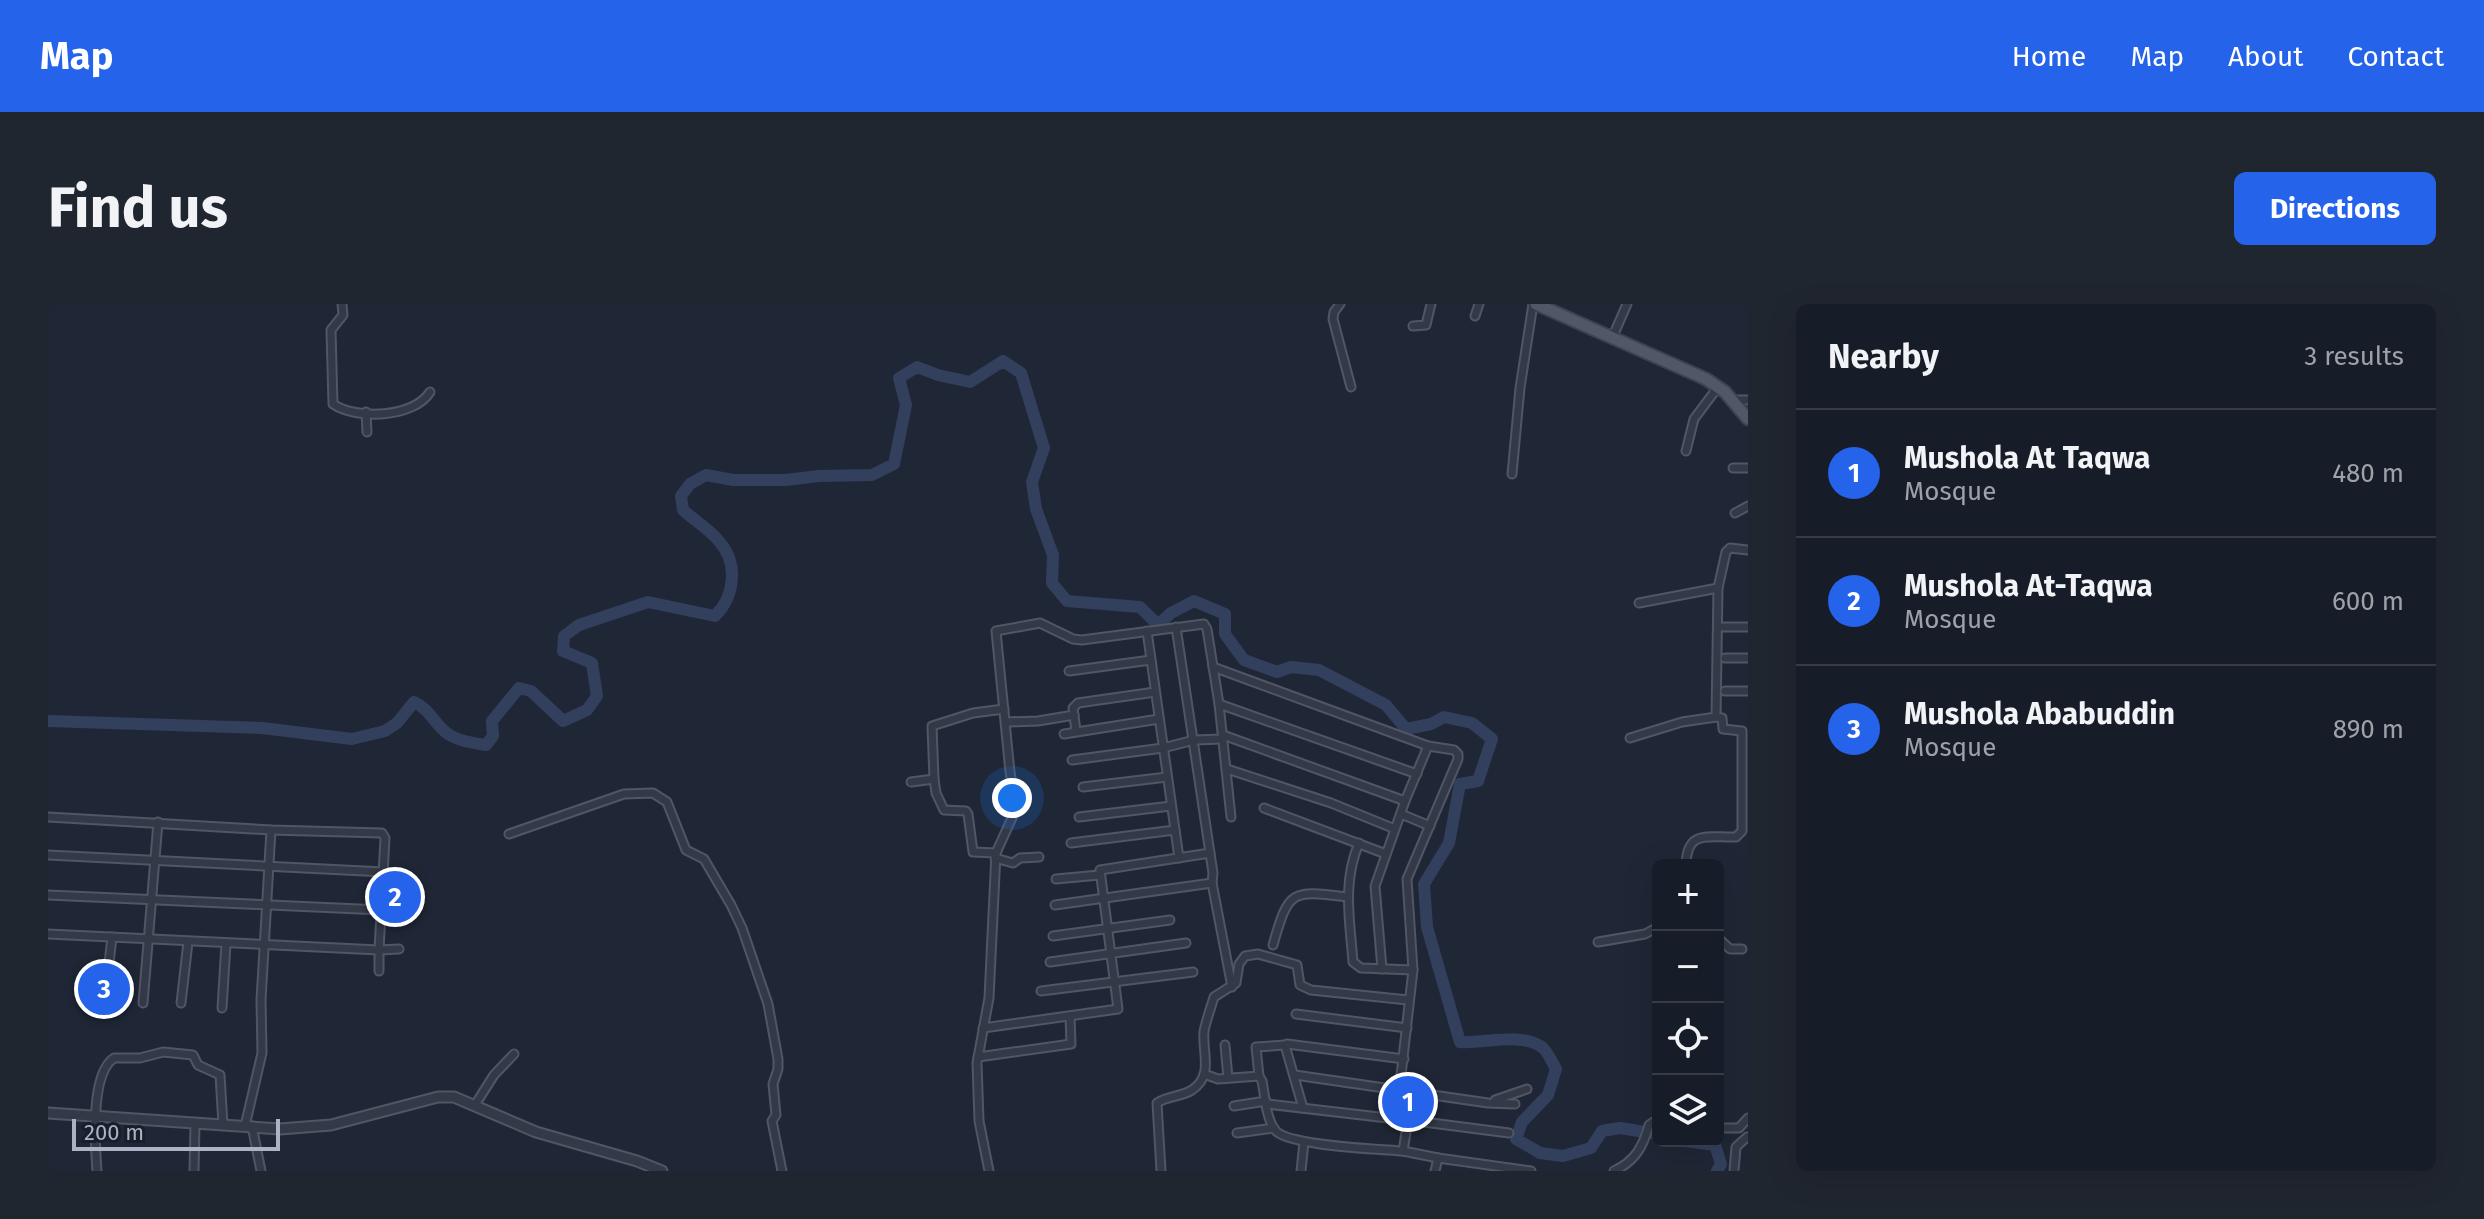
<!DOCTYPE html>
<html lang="en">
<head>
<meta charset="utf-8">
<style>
	:root { --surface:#171d28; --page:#202630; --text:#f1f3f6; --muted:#9ea2a8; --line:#363b45; --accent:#2563eb }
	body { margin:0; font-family:"Fira Sans",sans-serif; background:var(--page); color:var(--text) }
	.controls { position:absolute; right:24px; bottom:24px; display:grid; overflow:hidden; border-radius:12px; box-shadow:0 8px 32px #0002 }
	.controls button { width:72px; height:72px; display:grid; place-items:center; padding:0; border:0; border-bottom:2px solid var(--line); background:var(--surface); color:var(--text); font:40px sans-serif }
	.scale { position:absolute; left:24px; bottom:20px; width:208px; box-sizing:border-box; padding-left:8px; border:4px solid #adb3c4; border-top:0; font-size:22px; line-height:28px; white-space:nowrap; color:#adb3c4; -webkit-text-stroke:6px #181e2b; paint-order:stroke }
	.you { position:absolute; left:964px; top:494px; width:28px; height:28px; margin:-20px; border:6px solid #fff; border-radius:50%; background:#1a73e8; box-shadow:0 0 0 12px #1a73e833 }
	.badge { display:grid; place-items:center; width:52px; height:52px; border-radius:50%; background:var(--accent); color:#fff; font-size:26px; font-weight:700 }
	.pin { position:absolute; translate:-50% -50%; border:4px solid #fff; box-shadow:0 2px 8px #0006 }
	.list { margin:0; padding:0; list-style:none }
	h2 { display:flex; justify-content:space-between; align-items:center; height:104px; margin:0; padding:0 32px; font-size:34px }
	h2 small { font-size:26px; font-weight:400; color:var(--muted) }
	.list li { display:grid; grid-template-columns:52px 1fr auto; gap:24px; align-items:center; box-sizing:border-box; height:128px; padding:0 32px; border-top:2px solid var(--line) }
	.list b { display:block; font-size:30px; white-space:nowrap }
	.list p { margin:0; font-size:26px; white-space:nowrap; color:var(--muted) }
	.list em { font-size:26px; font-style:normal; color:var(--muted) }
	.icon { flex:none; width:44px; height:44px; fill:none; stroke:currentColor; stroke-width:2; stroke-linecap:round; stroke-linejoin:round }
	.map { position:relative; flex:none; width:1700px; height:867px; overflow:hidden; border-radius:12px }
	header { display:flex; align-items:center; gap:48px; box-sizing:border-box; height:112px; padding:0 40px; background:var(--accent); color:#fff }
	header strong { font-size:38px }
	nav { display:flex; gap:44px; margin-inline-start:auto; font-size:28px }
	.intro { display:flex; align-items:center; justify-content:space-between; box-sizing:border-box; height:192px; padding:0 48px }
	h1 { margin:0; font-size:56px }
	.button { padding:20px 36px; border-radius:12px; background:var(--accent); color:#fff; font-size:28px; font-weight:700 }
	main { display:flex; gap:48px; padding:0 48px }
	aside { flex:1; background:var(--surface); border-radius:12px; box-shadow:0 8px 32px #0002 }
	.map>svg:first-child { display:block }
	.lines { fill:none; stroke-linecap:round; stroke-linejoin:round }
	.river { stroke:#32405e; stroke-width:12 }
	.minor-casing { stroke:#505665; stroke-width:11 }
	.tertiary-casing { stroke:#505665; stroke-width:13 }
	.primary-casing { stroke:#3c4250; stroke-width:15 }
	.minor { stroke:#333947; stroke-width:7 }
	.tertiary { stroke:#333947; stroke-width:9 }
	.primary { stroke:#505867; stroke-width:11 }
</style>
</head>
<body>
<header>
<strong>Map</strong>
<nav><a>Home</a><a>Map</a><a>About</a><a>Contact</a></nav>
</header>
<div class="intro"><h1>Find us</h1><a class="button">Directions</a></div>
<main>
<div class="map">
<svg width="1700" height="867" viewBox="0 0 1700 867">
	<rect width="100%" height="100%" fill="#1f2736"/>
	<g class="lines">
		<g class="river">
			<path d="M0 417 214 424 304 435 337 427 349 419 366 398C382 405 386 420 400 430 411 437 425 439 438 441L445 432 444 417 471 384 483 387 515 417 539 406 549 392 544 359 515 347 516 332 531 321 600 298 667 312C687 292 691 259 670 236 661 225 646 216 635 206L633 192 642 180 658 171 685 176H738L771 172 824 171 846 160 858 101 851 74 869 63 890 71 922 78 955 57 973 69 996 144 984 178 988 205 1005 251 1004 279 1019 297 1092 303 1110 321 1123 309 1146 297 1177 310V330L1196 356 1229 368 1243 363 1271 366 1338 401 1358 425 1383 420 1396 413 1424 419 1444 435 1430 477 1412 480 1401 539 1376 580 1379 623 1412 738C1436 740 1473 728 1494 743 1500 748 1504 758 1508 765L1500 791 1474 818 1468 835 1492 849 1515 852 1543 844 1554 827 1572 824 1610 830"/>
			<polyline points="1637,837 1667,841 1673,860 1669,867"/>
		</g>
		<defs>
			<g id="minor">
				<path d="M294 0 295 11 283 26 285 100C308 116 366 114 382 88"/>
				<polyline points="1292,0 1286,8 1285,15 1303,83"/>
				<polyline points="1427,12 1431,0"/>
				<polyline points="1365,22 1378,21 1383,0"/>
				<polyline points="1565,32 1579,0"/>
				<polyline points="1685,96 1700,96"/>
				<polyline points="318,108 319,128"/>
				<polyline points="1638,147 1646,115 1670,83"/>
				<polyline points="1685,164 1700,164"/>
				<polyline points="1464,170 1472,84 1485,0"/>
				<polyline points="1687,209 1700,202"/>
				<polyline points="1591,299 1670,284"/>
				<polyline points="1675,323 1700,323"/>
				<polyline points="1099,327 1131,554"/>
				<polyline points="1677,354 1700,354"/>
				<polyline points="1165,363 1380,442 1406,446 1410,450 1410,455 1359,575 1365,666 1348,815 1360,816 1355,847 1390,854"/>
				<polyline points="1021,367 1103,356"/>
				<polyline points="1677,387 1700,387"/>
				<polyline points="1171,400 1369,470"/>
				<polyline points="958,418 990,417 1026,411"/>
				<polyline points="1028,427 1025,404 1030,399 1107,388"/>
				<polyline points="1016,430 1111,415"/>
				<polyline points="1175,431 1357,497"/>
				<polyline points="1582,434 1634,418 1668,413"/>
				<polyline points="1024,456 1115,444 1146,436 1175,435"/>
				<polyline points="1179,465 1283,499 1347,525"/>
				<polyline points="886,475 884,422 925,409 956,405"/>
				<polyline points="863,478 886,475 888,489 896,506 918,507 920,510 925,548 948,549"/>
				<polyline points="1035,483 1119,473"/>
				<polyline points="1216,504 1338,550"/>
				<polyline points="1353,510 1382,522"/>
				<polyline points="0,513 223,526 334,529 337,534 331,646 0,630"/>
				<polyline points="1031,513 1123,502"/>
				<polyline points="461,530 576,490 605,489 619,498 638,546 656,555 683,601 694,624 720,700 730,755 730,765 725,780 728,811 724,817 734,867"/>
				<polyline points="1023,539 1127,526"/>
				<path d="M1311 539C1294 578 1302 618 1305 658L1313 664 1365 666"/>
				<polyline points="0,551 336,568"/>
				<polyline points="947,554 965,559 972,554 991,553"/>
				<path d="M1638 561C1639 525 1660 534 1688 533L1694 527V427L1675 425 1674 414 1668 413 1670 284 1678 248 1682 244 1700 246"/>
				<polyline points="1008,575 1051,571"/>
				<polyline points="1164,579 1184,683"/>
				<polyline points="0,591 355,607"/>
				<polyline points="1007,601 1164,579 1165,569 1128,323"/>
				<polyline points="1005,632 1122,616"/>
				<polyline points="1670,634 1682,645 1694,645"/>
				<polyline points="1550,638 1597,630 1610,623"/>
				<path d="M1225 641C1241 585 1243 586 1300 593"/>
				<polyline points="1002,658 1138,639"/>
				<polyline points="1334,665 1327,582 1357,497 1380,442"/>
				<polyline points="331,667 331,646 351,645"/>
				<polyline points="993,687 1145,668"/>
				<polyline points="57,694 64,633"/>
				<polyline points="95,699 110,518"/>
				<polyline points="133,699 140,638"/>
				<polyline points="174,704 178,640"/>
				<polyline points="1248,710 1359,724"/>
				<polyline points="935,724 1070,705 1052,566 1162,549"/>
				<polyline points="1177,741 1180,774"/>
				<polyline points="930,753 1023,740 1022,712"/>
				<path d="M1156 770 1170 775 1211 772 1214 777C1217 792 1218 814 1227 826 1239 842 1332 845 1355 847"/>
				<polyline points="1247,771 1440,799 1467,800"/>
				<polyline points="1211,772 1208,743 1237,741"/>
				<polyline points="1447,796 1479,785"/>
				<polyline points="1219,800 1348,815"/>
				<polyline points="427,801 446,771 466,750"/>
				<polyline points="1186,802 1218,797"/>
				<polyline points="1255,804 1238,745 1239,740 1356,755"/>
				<polyline points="1360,816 1461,829"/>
				<polyline points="197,822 214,749 213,696 223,526"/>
				<polyline points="204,822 213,867"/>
				<polyline points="1670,824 1691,824 1700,814"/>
				<polyline points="1189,829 1226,824"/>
				<path d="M49 867C47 840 42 770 66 754H92L115 748 145 751 150 761 172 771 175 821"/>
				<polyline points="146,867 147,820"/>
				<polyline points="941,867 931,817 929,759 941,694 948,549 968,505 962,468 948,327 992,319 1025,335 1034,336 1156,320 1159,325 1171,400 1183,513"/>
				<path d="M1113 867 1109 799C1119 792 1133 793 1144 786 1166 771 1154 749 1156 728 1156 723 1164 700 1166 693L1188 679 1191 660 1197 652 1210 650 1249 661 1252 681 1263 686 1360 696"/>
				<polyline points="1253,867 1256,838"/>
				<polyline points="1387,867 1390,854 1483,867"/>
				<path d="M1566 867C1587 857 1595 843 1601 821L1610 815"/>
				<polyline points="1686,867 1688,843 1699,833"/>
			</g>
			<polyline id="tertiary" points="0,809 232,825 283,821 390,793 406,793 488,828 589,857 614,867"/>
			<polyline id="primary" points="1488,0 1658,75 1677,88 1700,115"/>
		</defs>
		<use href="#minor" class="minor-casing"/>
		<use href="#tertiary" class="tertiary-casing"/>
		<use href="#primary" class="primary-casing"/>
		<use href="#minor" class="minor"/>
		<use href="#tertiary" class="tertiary"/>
		<use href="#primary" class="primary"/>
	</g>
</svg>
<div class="controls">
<button>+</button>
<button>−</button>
<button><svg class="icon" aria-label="locate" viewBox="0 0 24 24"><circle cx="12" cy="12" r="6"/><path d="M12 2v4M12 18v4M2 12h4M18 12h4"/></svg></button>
<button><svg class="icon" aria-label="layers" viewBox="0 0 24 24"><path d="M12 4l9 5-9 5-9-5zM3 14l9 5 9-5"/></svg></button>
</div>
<div class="scale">200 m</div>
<div class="you"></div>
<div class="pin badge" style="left:1360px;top:798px">1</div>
<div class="pin badge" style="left:347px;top:593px">2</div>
<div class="pin badge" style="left:56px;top:685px">3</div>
</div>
<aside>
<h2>Nearby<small>3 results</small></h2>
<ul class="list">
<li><span class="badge">1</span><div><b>Mushola At Taqwa</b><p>Mosque</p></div><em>480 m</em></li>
<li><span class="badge">2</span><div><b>Mushola At-Taqwa</b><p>Mosque</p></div><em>600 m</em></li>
<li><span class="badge">3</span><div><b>Mushola Ababuddin</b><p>Mosque</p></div><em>890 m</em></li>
</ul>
</aside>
</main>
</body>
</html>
